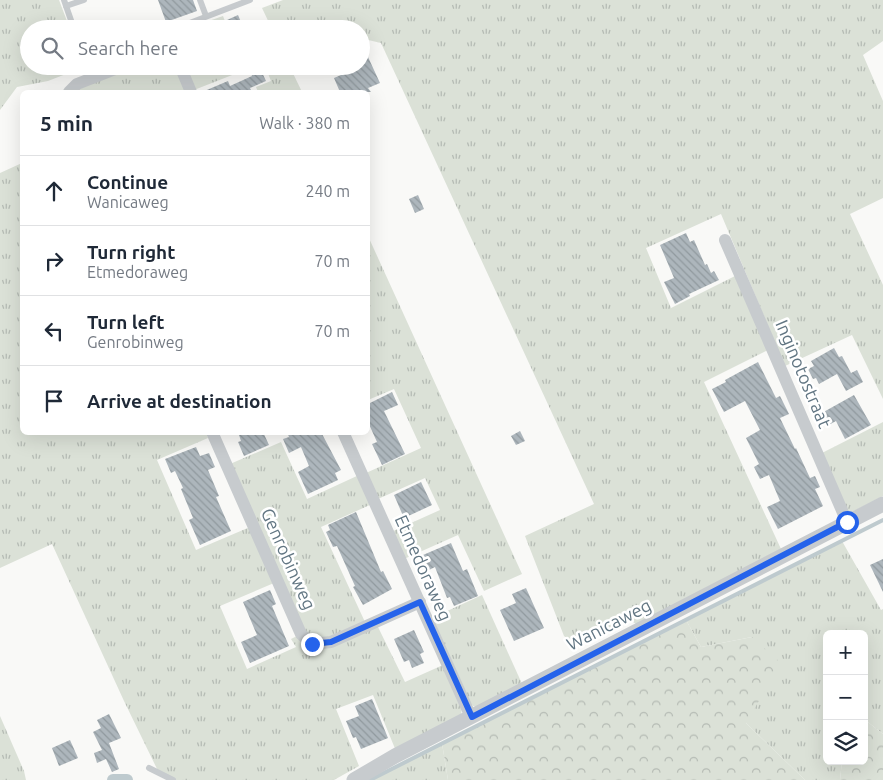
<!DOCTYPE html>
<html lang="en">
<head>
<meta charset="utf-8">
<style>
	:root { --surface:#fff; --page:#f6f6f7; --text:#1f2937; --muted:#747a83; --line:#e0e1e3 }
	body { margin:0; font-family:Ubuntu,sans-serif; background:var(--page); color:var(--text) }
	.controls { position:absolute; right:15px; bottom:15px; display:grid; overflow:hidden; border-radius:8px; box-shadow:0 5px 20px #0002 }
	.controls button { width:45px; height:45px; display:grid; place-items:center; padding:0; border:0; border-bottom:1px solid var(--line); background:var(--surface); color:var(--text); font:25px sans-serif }
	.stop { position:absolute; width:15px; height:15px; margin:-11px; border:4px solid #2563eb; border-radius:50%; background:#fff }
	.stop.end { background:#2563eb; border-color:#fff; box-shadow:0 1px 5px #0008 }
	.list { margin:0; padding:0; list-style:none }
	h2 { display:flex; justify-content:space-between; align-items:center; height:65px; margin:0; padding:0 20px; font-size:21px }
	h2 small { font-size:16px; font-weight:400; color:var(--muted) }
	.list li { display:grid; grid-template-columns:32px 1fr auto; gap:15px; align-items:center; box-sizing:border-box; height:70px; padding:0 20px; border-top:1px solid var(--line) }
	.list b { display:block; font-size:19px; white-space:nowrap }
	.list p { margin:0; font-size:16px; white-space:nowrap; color:var(--muted) }
	.list em { font-size:16px; font-style:normal; color:var(--muted) }
	.icon { flex:none; width:28px; height:28px; fill:none; stroke:currentColor; stroke-width:2; stroke-linecap:round; stroke-linejoin:round }
	.map { position:relative; flex:none; width:883px; height:780px; overflow:hidden }
	.search { position:absolute; background:var(--surface); box-shadow:0 5px 20px #0002; left:20px; top:20px; width:350px; height:55px; display:flex; align-items:center; gap:12px; box-sizing:border-box; padding:0 18px; border-radius:28px; color:var(--muted); font-size:19px }
	.panel { position:absolute; background:var(--surface); box-shadow:0 5px 20px #0002; left:20px; top:90px; width:350px; height:345px; border-radius:8px }
	.map>svg:first-child { display:block }
	.grass { fill:url(#grass-tufts) }
	.forest { fill:url(#forest-crowns) }
	.lines { fill:none; stroke-linecap:round; stroke-linejoin:round }
	.stream { stroke:#becace; stroke-width:4 }
	.canal { stroke:#becace; stroke-width:12 }
	.building { fill:url(#building-back-hatch) }
	.service { stroke:#c7cbce; stroke-width:6 }
	.minor { stroke:#c7cbce; stroke-width:12 }
	.tertiary { stroke:#c7cbce; stroke-width:15 }
	.route { stroke:#2563eb; stroke-width:6 }
	.labels { text-anchor:middle; stroke-width:5; stroke-linejoin:round; paint-order:stroke }
	.street-label { font-size:18px; fill:#627683; stroke:#fff }
</style>
</head>
<body>
<div class="map">
<svg width="883" height="780" viewBox="0 0 883 780">
	<defs>
		<pattern id="grass-tufts" width="24" height="20" patternUnits="userSpaceOnUse" patternTransform="scale(1.25)"><rect width="24" height="20" fill="#dbe1d7"/><path d="M3 7l-1-3M5 7V3M7 7l1-3M15 17l-1-3M17 17v-4M19 17l1-3" fill="none" stroke="#b5bbb4"/></pattern>
		<pattern id="forest-crowns" width="20" height="18" patternUnits="userSpaceOnUse" patternTransform="scale(1.25)"><rect width="20" height="18" fill="#dbe1d7"/><path d="M2 6a3 3 0 1 1 6 0M12 15a3 3 0 1 1 6 0" fill="none" stroke="#b5bbb4"/></pattern>
		<pattern id="building-back-hatch" width="6" height="6" patternUnits="userSpaceOnUse" patternTransform="scale(1.25)"><rect width="6" height="6" fill="#adb6bc"/><path d="M-1 5l2 2M0 0l6 6M5-1l2 2" fill="none" stroke="#90999e"/></pattern>
	</defs>
	<rect width="100%" height="100%" fill="#f9f9f7"/>
	<g class="grass">
		<polygon points="0,0 59,0 70,29 29,29 29,66 84,67 48,81 17,87 0,110"/>
		<polygon points="283,0 883,0 883,41 863,55 883,101 883,198 850,214 883,285 883,399 852,335 785,366 721,214 646,248 671,308 737,275 770,349 704,382 781,549 636,624 630,620 578,647 564,636 525,536 594,504 381,43 364,39 361,40 361,29 272,29 262,8"/>
		<polygon points="223,16 228,29 186,29"/>
		<polygon points="136,66 176,66 188,92 73,92 79,87"/>
		<polygon points="184,66 243,66 245,70 194,90"/>
		<polygon points="265,66 292,66 290,67 302,92 258,92 256,87 271,81"/>
		<polygon points="22,163 22,432 206,433 208,438 157,460 196,550 250,527 274,583 220,606 247,669 296,647 291,639 299,635 310,647 377,625 405,682 443,665 462,708 461,715 396,751 373,695 336,709 359,766 334,780 175,780 159,773 124,701 52,544 0,568 0,173"/>
		<polygon points="368,236 522,574 484,591 458,535 404,559 391,532 440,510 425,478 378,499 366,473 421,448 394,389 368,400 368,365 370,364 368,359"/>
		<polygon points="883,422 883,496 850,513 846,511 822,453"/>
		<polygon points="281,442 307,499 359,475 372,504 321,527 365,622 329,639 314,639 303,630 230,464"/>
		<polygon points="842,541 881,610 883,609 883,734 864,719 864,634 827,634 827,761 842,761 840,780 805,780 746,723 752,637 701,647 686,620"/>
		<polygon points="482,595 523,686 480,708 473,706 470,702 432,618"/>
		<polygon points="0,716 24,771 26,780 0,780"/>
		<polygon points="442,743 448,780 370,780"/>
	</g>
	<g class="forest">
		<polygon points="686,620 701,647 752,637 781,663 746,723 805,780 448,780 442,743"/>
		<polygon points="864,719 883,734 883,780 840,780 842,761 864,761"/>
	</g>
	<g class="lines">
		<polyline class="stream" points="370,780 883,520"/>
		<polyline class="canal" points="113,780 127,780"/>
	</g>
	<g class="building">
		<polygon points="158,0 193,0 197,11 166,22"/>
		<polygon points="238,15 244,29 230,29 227,20"/>
		<polygon points="368,57 380,83 368,88 371,92 340,92 334,78 355,69 354,66 361,66 361,60"/>
		<polygon points="248,66 259,66 266,81 250,88 252,92 202,92 228,81 230,86 252,76"/>
		<polygon points="418,195 424,209 415,213 409,199"/>
		<polygon points="686,233 690,242 694,240 705,265 707,264 711,273 714,271 719,280 689,294 690,296 675,304 664,282 674,278 660,245"/>
		<polygon points="834,348 839,357 842,356 851,373 857,370 863,382 846,391 837,374 819,384 816,378 813,379 808,369 814,366 811,361"/>
		<polygon points="758,362 776,398 780,396 789,414 780,418 795,449 796,448 810,478 815,476 820,487 815,489 823,506 778,529 767,507 780,501 769,475 760,479 754,467 759,464 746,438 760,430 745,401 724,412 712,389 726,382 725,380"/>
		<polygon points="392,392 398,405 384,411 405,454 382,465 372,444 377,442 368,422 368,404"/>
		<polygon points="854,395 871,425 845,439 836,421 827,426 820,414"/>
		<polygon points="520,431 525,441 516,445 511,436"/>
		<polygon points="238,432 263,432 269,445 244,456 238,442 241,441"/>
		<polygon points="287,432 321,432 341,470 335,473 338,480 308,494 298,472 309,466 301,447 289,453 283,439 289,437"/>
		<polygon points="196,447 200,456 209,453 215,467 208,470 219,496 216,497 231,531 200,545 189,520 193,518 181,489 183,488 175,471 171,473 165,459"/>
		<polygon points="421,482 432,505 404,518 394,495"/>
		<polygon points="356,512 381,572 383,571 392,589 363,605 353,587 355,586 337,546 333,547 326,532 330,530 328,525"/>
		<polygon points="451,543 463,571 467,569 478,596 454,606 450,597 447,598 435,567 429,570 423,555"/>
		<polygon points="883,559 883,592 870,565"/>
		<polygon points="526,588 544,628 514,641 500,610 516,603 512,594"/>
		<polygon points="270,590 276,604 272,606 289,646 250,663 241,642 257,635 243,602"/>
		<polygon points="414,630 424,652 420,654 424,663 412,668 409,660 404,662 394,639"/>
		<polygon points="372,699 388,738 361,749 356,737 353,738 346,721 359,716 355,706"/>
		<polygon points="109,714 121,738 109,743 119,769 112,772 106,759 97,763 94,753 102,750 93,732 101,728 97,720"/>
		<polygon points="70,740 78,758 59,766 52,748"/>
	</g>
	<g class="lines">
		<g class="service">
			<polyline points="64,0 74,29"/>
			<polyline points="200,0 206,16"/>
			<polyline points="66,6 84,0"/>
			<polyline points="174,29 250,0"/>
			<polyline points="89,66 93,77"/>
			<polyline points="149,768 173,780"/>
		</g>
		<g class="minor">
			<polyline points="180,66 191,92"/>
			<polyline points="69,92 77,84 123,66"/>
			<polyline points="725,240 847,522"/>
			<polyline points="212,432 301,634 312,644 331,642 420,602"/>
			<polyline points="343,432 471,717"/>
		</g>
		<polyline class="tertiary" points="354,780 395,756 883,504"/>
	</g>
	<g class="lines">
		<polyline class="route" points="312,644 331,642 420,602 472,717 847,522"/>
	</g>
	<g class="labels">
		<g class="street-label">
			<text transform="translate(803 374) rotate(67)" y="6">Inginotostraat</text>
			<text transform="translate(288 559) rotate(66)" y="6">Genrobinweg</text>
			<text transform="translate(423 568) rotate(66)" y="6">Etmedoraweg</text>
			<text transform="translate(609 625) rotate(-27)" y="6">Wanicaweg</text>
		</g>
	</g>
</svg>
<div class="controls">
<button>+</button>
<button>−</button>
<button><svg class="icon" aria-label="layers" viewBox="0 0 24 24"><path d="M12 4l9 5-9 5-9-5zM3 14l9 5 9-5"/></svg></button>
</div>
<div class="stop" style="left:847px;top:522px"></div>
<div class="stop end" style="left:312px;top:644px"></div>
<div class="search"><svg class="icon" aria-label="search" viewBox="0 0 24 24"><circle cx="10" cy="10" r="6"/><path d="M15 15l6 6"/></svg>Search here</div>
<section class="panel">
<h2>5 min<small>Walk · 380 m</small></h2>
<ul class="list">
<li><svg class="icon" aria-label="ahead" viewBox="0 0 24 24"><path d="M12 20V5M6 11l6-6 6 6"/></svg><div><b>Continue</b><p>Wanicaweg</p></div><em>240 m</em></li>
<li><svg class="icon" aria-label="right" viewBox="0 0 24 24"><path d="M7 20v-9h11M14 6l5 5-5 5"/></svg><div><b>Turn right</b><p>Etmedoraweg</p></div><em>70 m</em></li>
<li><svg class="icon" aria-label="left" viewBox="0 0 24 24"><path d="M17 20v-9H6M10 6l-5 5 5 5"/></svg><div><b>Turn left</b><p>Genrobinweg</p></div><em>70 m</em></li>
<li><svg class="icon" aria-label="arrive" viewBox="0 0 24 24"><path d="M6 21V4h12l-3 4 3 4H6"/></svg><div><b>Arrive at destination</b></div></li>
</ul>
</section>
</div>
</body>
</html>
